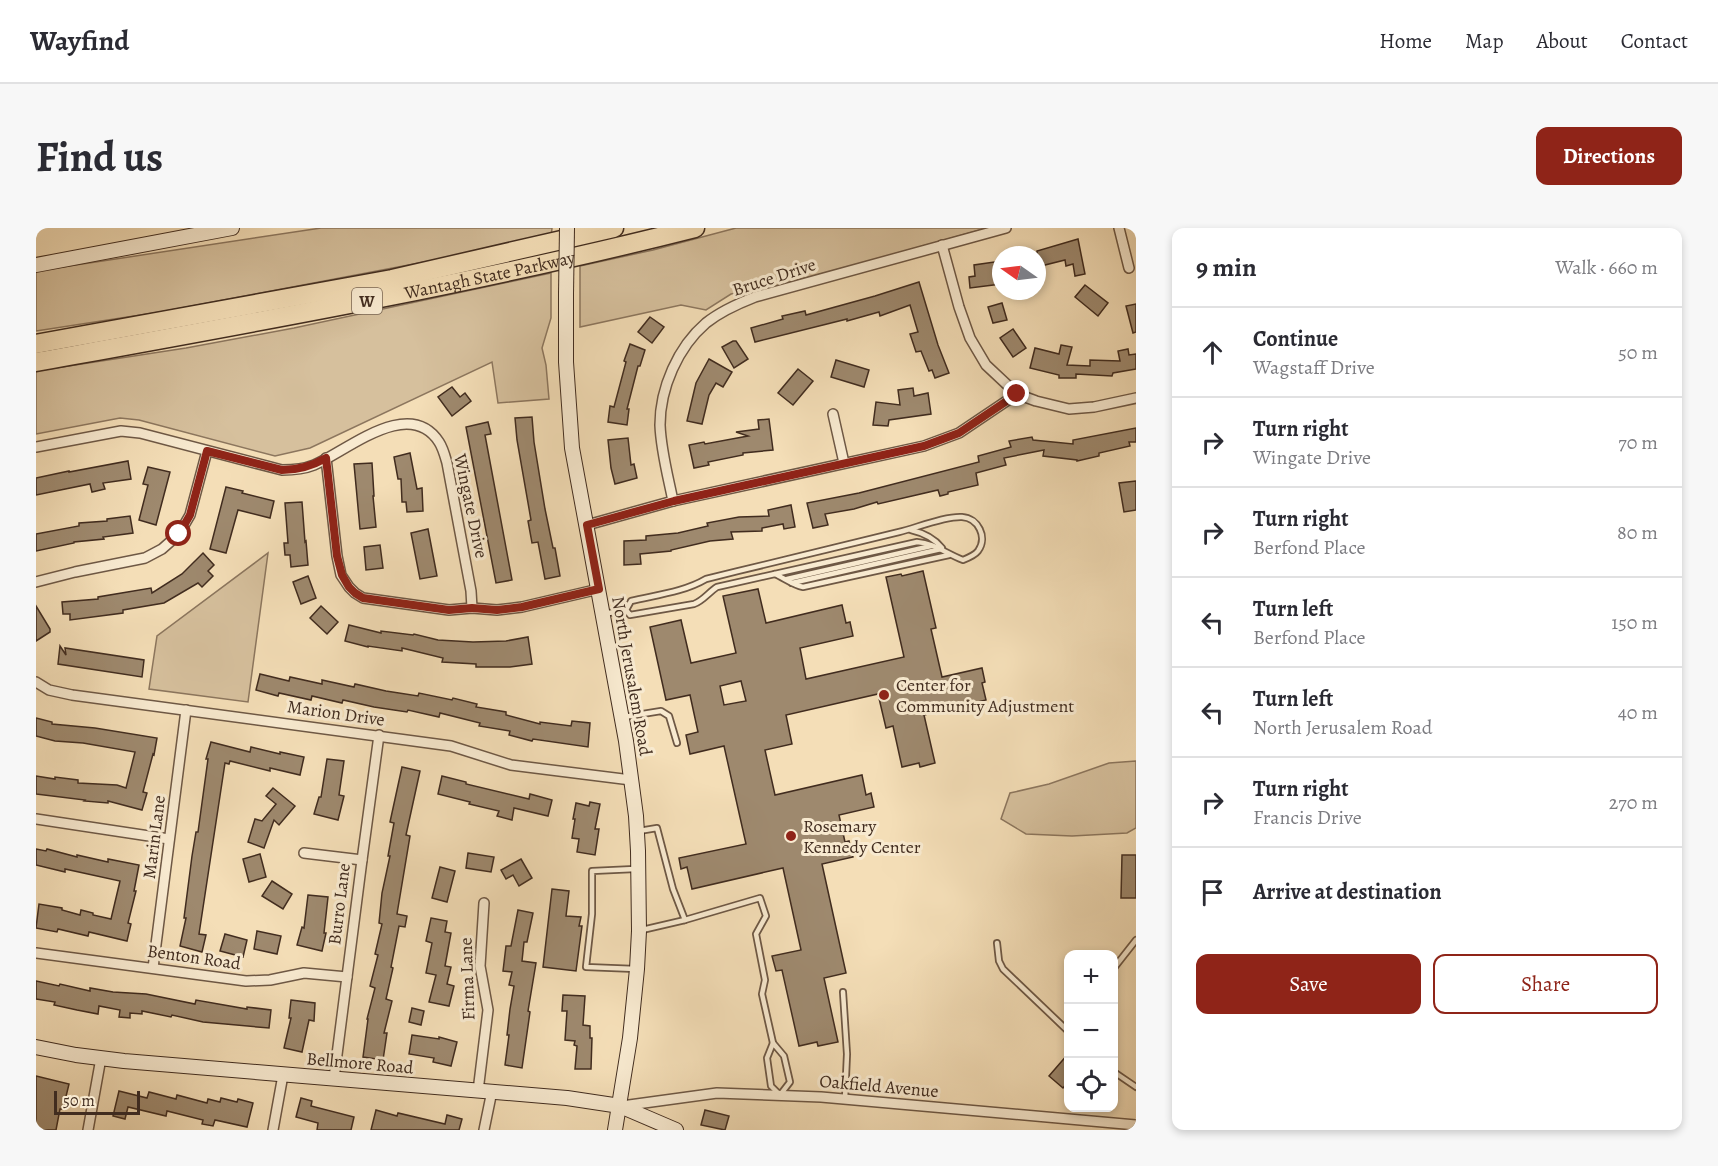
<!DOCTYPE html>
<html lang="en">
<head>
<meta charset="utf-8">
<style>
	:root { --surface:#fff; --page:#f7f7f7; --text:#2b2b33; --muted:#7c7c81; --line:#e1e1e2; --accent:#8f2418 }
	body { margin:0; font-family:Alegreya,serif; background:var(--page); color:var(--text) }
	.controls { position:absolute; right:18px; bottom:18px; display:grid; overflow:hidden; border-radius:12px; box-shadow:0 3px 9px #0003 }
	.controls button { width:54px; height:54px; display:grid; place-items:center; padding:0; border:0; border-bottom:2px solid var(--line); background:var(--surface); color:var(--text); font:30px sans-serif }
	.compass { position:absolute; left:956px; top:18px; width:54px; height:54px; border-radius:50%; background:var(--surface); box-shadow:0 3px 9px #0003; rotate:284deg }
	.scale { position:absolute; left:18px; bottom:15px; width:86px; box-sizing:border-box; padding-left:6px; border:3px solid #412c1f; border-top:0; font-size:16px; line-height:21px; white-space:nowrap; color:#412c1f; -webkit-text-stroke:4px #f8ead0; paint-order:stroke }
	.stop { position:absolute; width:18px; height:18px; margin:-14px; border:4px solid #8f2418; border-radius:50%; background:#fff }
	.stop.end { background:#8f2418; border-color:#fff; box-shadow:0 2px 6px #0008 }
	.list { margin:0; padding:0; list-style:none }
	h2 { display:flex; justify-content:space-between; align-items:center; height:78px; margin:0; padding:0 24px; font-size:26px }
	h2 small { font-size:20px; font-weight:400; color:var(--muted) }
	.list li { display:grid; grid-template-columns:39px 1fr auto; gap:18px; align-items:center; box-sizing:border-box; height:90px; padding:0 24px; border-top:2px solid var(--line) }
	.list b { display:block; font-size:22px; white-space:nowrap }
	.list p { margin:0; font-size:20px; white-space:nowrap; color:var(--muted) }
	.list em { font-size:20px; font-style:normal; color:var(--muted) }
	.actions { display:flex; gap:12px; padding:18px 24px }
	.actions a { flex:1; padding:14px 0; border:2px solid var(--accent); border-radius:12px; text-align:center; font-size:21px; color:var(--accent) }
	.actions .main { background:var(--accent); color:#fff }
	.icon { flex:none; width:33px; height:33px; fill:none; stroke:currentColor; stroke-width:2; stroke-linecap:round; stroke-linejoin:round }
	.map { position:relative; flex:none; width:1100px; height:902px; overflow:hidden; border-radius:12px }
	header { display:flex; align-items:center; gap:36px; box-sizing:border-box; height:84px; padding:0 30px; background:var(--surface); border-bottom:2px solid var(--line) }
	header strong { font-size:28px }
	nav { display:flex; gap:33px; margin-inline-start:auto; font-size:21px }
	.intro { display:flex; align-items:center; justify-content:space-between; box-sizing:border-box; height:144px; padding:0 36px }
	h1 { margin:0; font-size:42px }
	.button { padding:15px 27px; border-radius:12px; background:var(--accent); color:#fff; font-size:21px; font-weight:700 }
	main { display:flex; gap:36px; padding:0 36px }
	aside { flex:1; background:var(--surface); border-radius:12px; box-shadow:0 3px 9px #0003 }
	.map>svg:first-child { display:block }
	.green { fill:#d6c09d; stroke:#8c765e; stroke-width:1.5 }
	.building { fill:#9e896e; stroke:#412c1f; stroke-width:1.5; fill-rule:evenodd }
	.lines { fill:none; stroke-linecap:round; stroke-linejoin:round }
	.lane-casing { stroke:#6e5845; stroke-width:8 }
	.street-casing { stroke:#6e5845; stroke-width:12 }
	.secondary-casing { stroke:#412c1f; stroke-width:16 }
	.highway-casing { stroke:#412c1f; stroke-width:21 }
	.lane { stroke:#f8ead0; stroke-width:4.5 }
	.street { stroke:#f8ead0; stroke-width:9 }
	.secondary { stroke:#f8ead0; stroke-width:14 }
	.highway { stroke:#f4deb7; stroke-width:18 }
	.secondary-bridge-casing { stroke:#412c1f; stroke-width:16; stroke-linecap:butt }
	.secondary-bridge { stroke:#f8ead0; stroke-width:14 }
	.route { stroke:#8f2418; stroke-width:8 }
	.poi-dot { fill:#8f2418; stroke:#f8ead0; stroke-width:2 }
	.labels { text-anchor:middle; stroke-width:6; stroke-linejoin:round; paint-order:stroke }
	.shield { fill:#f8ead0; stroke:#786554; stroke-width:1.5 }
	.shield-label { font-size:16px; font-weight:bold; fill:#412c1f }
	.street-label { font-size:18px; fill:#412c1f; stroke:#f8ead0 }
	.poi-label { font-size:18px; fill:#412c1f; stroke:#f8ead0; text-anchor:start }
</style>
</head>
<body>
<header>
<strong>Wayfind</strong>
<nav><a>Home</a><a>Map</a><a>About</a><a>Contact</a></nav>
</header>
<div class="intro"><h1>Find us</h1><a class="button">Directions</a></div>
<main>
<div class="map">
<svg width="1100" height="902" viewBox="0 0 1100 902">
	<rect width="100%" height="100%" fill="#f4deb7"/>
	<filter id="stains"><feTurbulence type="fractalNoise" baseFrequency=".00333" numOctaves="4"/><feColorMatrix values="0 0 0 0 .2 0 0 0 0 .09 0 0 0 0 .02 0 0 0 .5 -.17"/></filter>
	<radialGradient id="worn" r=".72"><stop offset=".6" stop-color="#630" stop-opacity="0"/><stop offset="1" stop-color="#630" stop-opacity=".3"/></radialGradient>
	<g class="green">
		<polygon points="285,0 516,0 515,10 124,84 0,103 0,43"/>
		<polygon points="700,0 951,0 745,58 695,66 670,82 645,77 544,99 544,38 617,22"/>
		<polygon points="515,45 515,90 506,120 510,137 513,171 462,175 456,134 274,220 239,228 103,192 84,190 0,206 0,143 150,120 258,100"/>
		<polygon points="232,325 212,474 113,461 121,408"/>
		<polygon points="1100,533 1100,600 1091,605 1036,608 990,606 965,591 974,565 1013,556 1073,535"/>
	</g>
	<g class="building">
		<polygon points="1042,11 1049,46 1039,48 1037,36 1030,38 1029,32 1001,39 1001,23"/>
		<polygon points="965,33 965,56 934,60 933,49 939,48 938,37"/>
		<polygon points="883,54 902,117 913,145 899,150 896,142 893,143 885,123 880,124 874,106 882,104 874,77 844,88 843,84 811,93 811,91 719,114 715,100 747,91 746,88 769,83 770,87 839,68"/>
		<polygon points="1049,57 1072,75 1062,88 1039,69"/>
		<polygon points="966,75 971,92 957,95 952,79"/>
		<polygon points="1100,76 1100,104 1097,105 1090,78"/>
		<polygon points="614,89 628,99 616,115 602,104"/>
		<polygon points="977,101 990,120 977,129 964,110"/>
		<polygon points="697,113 700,113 712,131 698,140 686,119"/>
		<polygon points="594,116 609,122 604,138 602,138 591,181 593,181 591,197 572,194 574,178 578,179 590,134 588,133"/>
		<polygon points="1025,117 1036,119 1031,137 1054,138 1054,132 1084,133 1082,123 1092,121 1093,127 1100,126 1100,141 1077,145 1076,148 1040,146 1040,150 1023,150 1023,147 994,140 999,120 1023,126"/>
		<polygon points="673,131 696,144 687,159 680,155 673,167 666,196 651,193 660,155"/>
		<polygon points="800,132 833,142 828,159 795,149"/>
		<polygon points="762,141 777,153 757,177 742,165"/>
		<polygon points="416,159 424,169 429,165 435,173 416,188 402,169"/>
		<polygon points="877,160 878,168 892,165 895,186 853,192 852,198 837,197 840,174 864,177 862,162"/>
		<polygon points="496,189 498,214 509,281 517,320 519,320 524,348 509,351 502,314 496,315 492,293 495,292 481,212 479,190"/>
		<polygon points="733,191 737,222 707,225 707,227 672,234 673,237 658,240 653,217 668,214 669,216 712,208 700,204 723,201 722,192"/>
		<polygon points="452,194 455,206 449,207 476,352 460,355 430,199"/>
		<polygon points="1100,200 1100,214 1093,214 1094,218 1063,225 1063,228 1041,233 1041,232 1007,228 1008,222 968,230 970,237 940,245 942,257 912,264 912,266 904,268 902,262 842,276 841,274 818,281 789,286 792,297 777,300 771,275 823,265 943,234 942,228 975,219 973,213 996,209 997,212 1037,216 1037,212"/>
		<polygon points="592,210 595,237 598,236 601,250 579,256 575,240 572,212"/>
		<polygon points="374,225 381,261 386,260 387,283 371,284 370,274 366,274 365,251 362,251 358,229"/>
		<polygon points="92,233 95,251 67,255 69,261 56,264 54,256 0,267 0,250 33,243 33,244"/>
		<polygon points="336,235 338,268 337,268 340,299 324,301 318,236"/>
		<polygon points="112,239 134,244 120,297 103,292 112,257 107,256"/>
		<polygon points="1100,253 1100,282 1088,284 1083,255"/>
		<polygon points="190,259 207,263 206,265 238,273 234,290 202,282 190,325 174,321"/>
		<polygon points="266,274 269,314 270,313 272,337 255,339 254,327 249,327 248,315 252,315 249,275"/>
		<polygon points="755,277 759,299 748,301 747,296 726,300 726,303 695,304 697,311 674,313 635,322 635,323 604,326 605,336 588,337 588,313 610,312 610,308 642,305 672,298 671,295 703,289 733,288 732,282"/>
		<polygon points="94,288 97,305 67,309 68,311 38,314 38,315 0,323 0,306 43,298 43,295 71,293 71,291"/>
		<polygon points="392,301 401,348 384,351 375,305"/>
		<polygon points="344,317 347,340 330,342 328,319"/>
		<polygon points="167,325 178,337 172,343 177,348 166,359 162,355 128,375 87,382 87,385 34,392 34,386 27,386 26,374 62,371 62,369 115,360 116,365 146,346"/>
		<path d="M887 343 900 400 895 401 906 449 946 440 949 454 946 455 950 472 888 487 899 535 884 539 883 535 866 539 857 498 850 500 842 466 750 487 756 516 729 522 739 567 826 547 830 567 835 565 838 579 803 587 809 614 813 613 817 629 786 636 810 745 788 750 802 814 782 818 781 814 763 818 746 742 740 743 736 728 765 722 747 640 656 661 651 639 645 641 643 630 710 616 688 518 654 526 650 507 662 504 654 467 630 472 614 399 645 392 655 435 700 425 687 368 722 361 730 395 806 377 810 395 814 394 817 408 764 420 770 451 868 429 850 349 865 346 866 348ZM705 453 710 473 688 477 684 458Z"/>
		<polygon points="272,348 280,370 265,376 257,354"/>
		<polygon points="0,378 14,401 14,404 0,413"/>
		<polygon points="285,378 302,394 291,406 274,390"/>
		<polygon points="313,397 345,405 345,403 377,407 378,406 402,412 437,414 470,413 492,409 496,436 474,439 440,439 440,436 406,434 407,430 366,420 366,423 332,418 332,419 309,413"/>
		<polygon points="24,418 30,427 29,420 108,432 106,449 22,436"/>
		<polygon points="224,446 253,453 254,449 286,456 286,452 318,459 319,456 350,463 382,468 383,465 416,472 417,470 441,476 440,479 470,484 470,487 504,496 504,494 535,498 536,493 554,495 552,519 497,511 496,513 473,507 474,503 443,498 444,495 404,485 403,489 372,482 371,484 338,479 307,472 306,475 276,468 275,472 243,465 242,468 220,462"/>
		<polygon points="0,490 16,494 16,496 59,500 121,510 118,527 117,526 107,564 111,565 106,582 72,573 72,575 48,573 49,572 0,566 0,548 19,551 19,549 42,552 42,555 81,557 90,560 99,524 47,515 19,513 0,508"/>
		<polygon points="175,514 214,524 215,519 244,526 244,524 268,529 264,547 234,540 234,543 194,533 193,536 189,535 163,706 170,707 166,724 144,718 150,690 148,690 156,628 160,604 162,604 172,531 170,531"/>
		<polygon points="291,531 308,533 303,567 308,568 302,592 278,586 283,569 285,569"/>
		<polygon points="366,539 384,543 370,607 374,608 361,686 371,688 369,699 363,698 355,739 357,740 350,771 356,773 348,805 351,805 347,832 327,829 332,791 331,791 339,760 334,758 342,727 339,726 346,696 343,695 346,665 354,628 352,628 358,595 354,594"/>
		<polygon points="406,548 430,554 430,556 493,571 494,566 516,572 512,588 478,580 476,592 461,588 463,583 433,576 434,574 402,566"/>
		<polygon points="237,560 259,578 243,597 238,592 228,620 212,614 219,591 226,593 240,576 230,568"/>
		<polygon points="554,574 564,576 559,601 563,601 559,627 541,624 543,611 536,610 539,591 537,591 540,575 553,578"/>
		<polygon points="0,621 10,623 11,621 41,629 41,627 72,634 72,631 103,637 98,663 100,663 92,695 95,696 91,713 53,704 52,708 22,701 21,704 0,700 3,676 26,680 26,682 44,687 45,682 57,685 57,687 75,691 84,653 29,641 29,644 0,637"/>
		<polygon points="432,625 458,629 455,644 430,640"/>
		<polygon points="224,626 230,649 213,654 207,631"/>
		<polygon points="1086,627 1100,627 1100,670 1085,670"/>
		<polygon points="485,631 496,650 483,658 477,647 470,651 465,642"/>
		<polygon points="404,639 419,643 411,674 396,670"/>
		<polygon points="236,653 256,666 247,681 226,668"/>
		<polygon points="516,661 533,663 530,688 545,689 543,698 546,698 540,743 507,739"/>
		<polygon points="272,667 292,669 288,705 290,705 286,723 261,717 266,699 268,700"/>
		<polygon points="482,682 497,685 491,714 488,714 486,733 500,735 492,783 494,784 486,840 469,837 473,807 471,807 474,781 478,758 473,757 476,744 467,743 470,718 475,718"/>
		<polygon points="395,690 411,693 409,704 415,705 409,738 415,739 411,756 418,758 413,778 393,774 400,747 390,745 396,715 390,713"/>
		<polygon points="221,703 245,708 241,726 218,721"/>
		<polygon points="189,706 211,712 207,729 184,723"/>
		<polygon points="0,753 23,758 24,756 54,763 54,760 77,764 110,766 159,776 160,772 211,781 211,779 235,782 233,800 167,794 136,787 135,789 106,783 106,786 94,785 94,790 83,789 84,782 63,778 62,786 41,782 18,777 19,774 0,771"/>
		<polygon points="527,767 549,768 547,797 554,798 554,810 556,810 555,841 539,841 541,818 538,817 539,813 529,812 531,783 526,783"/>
		<polygon points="255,772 279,775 278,793 273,792 266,824 248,820 255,790 253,790"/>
		<polygon points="376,780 388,783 385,797 373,794"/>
		<polygon points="376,807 403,811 403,809 421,814 415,838 397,834 398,830 373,826"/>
		<polygon points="1032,826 1032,854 1027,860 1013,848"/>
		<polygon points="0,848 33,856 27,881 24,881 20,902 0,902"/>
		<polygon points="83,863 111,870 113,864 140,871 141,867 171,875 172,871 184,874 185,870 201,874 202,871 217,875 211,899 179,892 177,898 166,896 167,892 131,883 130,888 92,879 89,891 77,888"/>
		<polygon points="265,870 276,873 275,878 318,889 315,902 281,902 282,895 260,889"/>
		<polygon points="340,882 361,888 362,885 409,896 411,887 426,891 423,902 335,902"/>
		<polygon points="669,882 693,888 689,902 665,897"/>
	</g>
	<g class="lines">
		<defs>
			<g id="lane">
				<path d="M875 302C888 305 898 310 906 320"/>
				<path d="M739 346C748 350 757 357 767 359L913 327"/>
				<polyline points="751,351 895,318"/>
				<polyline points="756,355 905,321"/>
				<path d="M567 386 590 382 594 387 658 376C667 373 673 364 681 359L881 314C898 315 911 326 927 332 932 330 939 327 942 323 952 309 942 290 926 289 909 288 880 300 863 304 798 320 734 335 670 351 648 364 620 367 595 373L590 382"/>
				<polyline points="588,489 625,483 633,488 641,515"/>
				<polyline points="603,603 621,600 637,661 649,692"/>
				<polyline points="599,641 556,643 556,686 550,739 600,741"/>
				<polyline points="606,702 649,692 724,670 730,688 720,706 729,752 726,766 737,815"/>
				<polyline points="961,715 963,733 967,741 1032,803"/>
				<polyline points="1078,740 1100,712"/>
				<polyline points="807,764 811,826 809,871"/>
				<polygon points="737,815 748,828 754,854 744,867 735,858 731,830"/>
				<polyline points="1078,844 1100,859"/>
			</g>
			<g id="street">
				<polyline points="1083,0 1093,40"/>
				<polyline points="906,17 923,79 934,110 950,137 981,166 1000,173 1033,181 1058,179 1100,170"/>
				<polyline points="797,186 808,235"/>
				<path d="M0 219 85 203 104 205 246 242C256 242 268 241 278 237 311 223 373 168 403 214 407 220 409 228 411 235L435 363 436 380"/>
				<polyline points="290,230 301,328 305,347 313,359 319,365 327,370 413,382 436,380 461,382 486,379 563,361"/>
				<path d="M637 273C632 248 625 223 624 197 624 160 642 119 670 95 685 83 701 76 719 69L970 0"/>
				<polyline points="551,297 637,273 888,218 923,205 981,166"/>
				<polyline points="0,354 39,344 109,330 126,321 143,306 154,287 171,223"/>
				<polyline points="0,454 13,462 36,467 415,518 475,537 595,552"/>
				<polyline points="0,591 133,611"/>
				<polyline points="268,625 326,632"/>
				<polyline points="0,725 210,753 234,752 268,745 311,749"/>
				<polyline points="117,740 150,482"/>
				<polyline points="298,850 326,632 343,507"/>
				<polyline points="442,863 452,782 444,738 448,675"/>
				<polyline points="586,878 681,865 785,869 1100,897"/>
				<polyline points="52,902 65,830"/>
				<polyline points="237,902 247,847"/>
				<polyline points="448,902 456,863"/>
			</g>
			<g id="secondary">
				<polyline points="0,37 196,0"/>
				<polyline points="530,66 530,134 536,220 590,513 600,588 602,623 603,703 601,741 594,810 579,902"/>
				<polyline points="0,819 40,827 88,833 531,870 584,878 640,902"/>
			</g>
			<g id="highway">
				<polyline points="0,116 356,51 578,0"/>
				<path id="s1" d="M0 134C221 94 442 55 659 0"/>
			</g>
		</defs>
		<use href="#lane" class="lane-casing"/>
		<use href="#street" class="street-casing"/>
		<use href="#secondary" class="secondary-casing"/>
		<use href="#highway" class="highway-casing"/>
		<use href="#lane" class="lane"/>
		<use href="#street" class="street"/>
		<use href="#secondary" class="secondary"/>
		<use href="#highway" class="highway"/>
		<defs>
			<polyline id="secondary-bridge" points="530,66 531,0"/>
		</defs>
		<use href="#secondary-bridge" class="secondary-bridge-casing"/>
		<use href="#secondary-bridge" class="secondary-bridge"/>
	</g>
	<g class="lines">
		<path class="route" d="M143 306 154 287 171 223 246 242C262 242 276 238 290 230L301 328 306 347 313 359 319 365 327 370 413 382 436 380 461 382 486 379 563 361 551 297 638 273 888 218 923 205 981 166"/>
	</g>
	<g class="poi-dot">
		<circle cx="848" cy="467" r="6"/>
		<circle cx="755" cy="608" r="6"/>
	</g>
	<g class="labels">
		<rect class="shield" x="316" y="60" width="30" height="26" rx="4.5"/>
		<g class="shield-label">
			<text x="331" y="79">W</text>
		</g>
		<g class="street-label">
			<text dy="6" stroke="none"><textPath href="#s1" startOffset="462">Wantagh State Parkway</textPath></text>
			<text transform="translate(738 49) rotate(-18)" y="6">Bruce Drive</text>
			<text transform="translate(435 278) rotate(78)" y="6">Wingate Drive</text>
			<text transform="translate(596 448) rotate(80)" y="6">North Jerusalem Road</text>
			<text transform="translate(300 485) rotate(8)" y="6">Marion Drive</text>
			<text transform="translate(118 609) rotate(-83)" y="6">Marin Lane</text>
			<text transform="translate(303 676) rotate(-83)" y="6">Burro Lane</text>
			<text transform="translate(158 729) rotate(8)" y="6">Benton Road</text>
			<text transform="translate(431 751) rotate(-92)" y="6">Firma Lane</text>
			<text transform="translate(324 835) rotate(5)" y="6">Bellmore Road</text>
			<text transform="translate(843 858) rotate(5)" y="6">Oakfield Avenue</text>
		</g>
		<g class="poi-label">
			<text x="860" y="463">Center for<tspan x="860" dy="21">Community Adjustment</tspan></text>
			<text x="767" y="604">Rosemary<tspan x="767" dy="21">Kennedy Center</tspan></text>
		</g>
	</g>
	<rect width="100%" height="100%" filter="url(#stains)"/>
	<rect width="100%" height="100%" fill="url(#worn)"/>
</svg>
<div class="controls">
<button>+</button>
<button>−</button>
<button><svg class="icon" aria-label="locate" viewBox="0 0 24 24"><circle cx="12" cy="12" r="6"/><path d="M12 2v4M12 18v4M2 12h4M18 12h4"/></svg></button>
</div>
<svg class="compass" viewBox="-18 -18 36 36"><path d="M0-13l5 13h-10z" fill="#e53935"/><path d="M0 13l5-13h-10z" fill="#7c7c81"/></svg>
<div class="scale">50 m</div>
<div class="stop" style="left:143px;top:306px"></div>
<div class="stop end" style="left:981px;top:166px"></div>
</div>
<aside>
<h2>9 min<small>Walk · 660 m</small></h2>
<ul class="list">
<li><svg class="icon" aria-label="ahead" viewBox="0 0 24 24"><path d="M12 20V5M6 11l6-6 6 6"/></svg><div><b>Continue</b><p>Wagstaff Drive</p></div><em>50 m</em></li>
<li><svg class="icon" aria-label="right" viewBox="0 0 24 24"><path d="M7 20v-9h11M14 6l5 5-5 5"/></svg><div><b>Turn right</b><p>Wingate Drive</p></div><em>70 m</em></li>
<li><svg class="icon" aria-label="right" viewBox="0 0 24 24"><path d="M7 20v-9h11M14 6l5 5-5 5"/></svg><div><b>Turn right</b><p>Berfond Place</p></div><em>80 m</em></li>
<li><svg class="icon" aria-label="left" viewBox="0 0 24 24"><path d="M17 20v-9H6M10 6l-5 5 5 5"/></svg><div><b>Turn left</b><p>Berfond Place</p></div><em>150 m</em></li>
<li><svg class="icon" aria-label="left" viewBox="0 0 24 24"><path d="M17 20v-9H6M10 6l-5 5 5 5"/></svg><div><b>Turn left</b><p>North Jerusalem Road</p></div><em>40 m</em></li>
<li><svg class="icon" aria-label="right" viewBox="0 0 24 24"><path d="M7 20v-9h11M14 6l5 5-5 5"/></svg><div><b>Turn right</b><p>Francis Drive</p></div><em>270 m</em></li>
<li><svg class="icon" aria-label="arrive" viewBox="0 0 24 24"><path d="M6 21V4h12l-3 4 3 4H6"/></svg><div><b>Arrive at destination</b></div></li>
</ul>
<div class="actions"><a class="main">Save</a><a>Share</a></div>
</aside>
</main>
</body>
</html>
